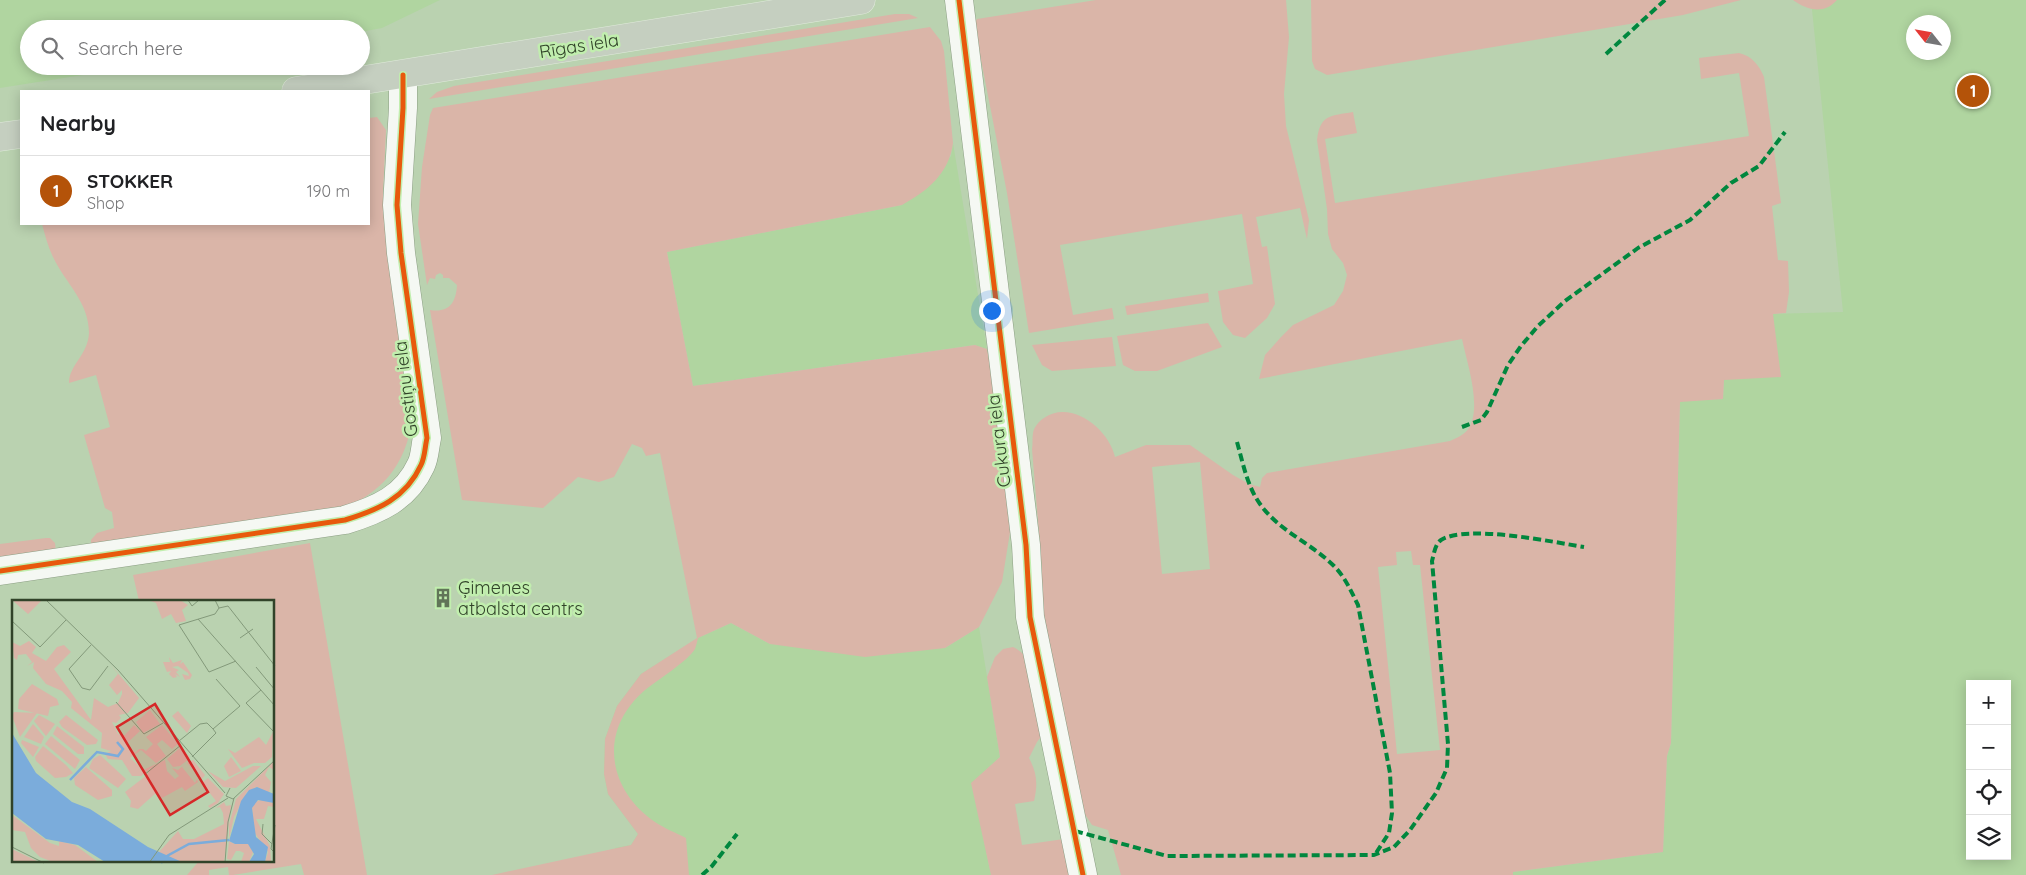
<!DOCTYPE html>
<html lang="en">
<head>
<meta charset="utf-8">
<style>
	:root { --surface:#fff; --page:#f6f6f6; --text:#202124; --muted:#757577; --line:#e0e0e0; --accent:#b45309 }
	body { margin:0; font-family:Quicksand,sans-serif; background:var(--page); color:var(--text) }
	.controls { position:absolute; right:15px; bottom:15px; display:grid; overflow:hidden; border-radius:0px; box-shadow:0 2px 12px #0003 }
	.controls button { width:45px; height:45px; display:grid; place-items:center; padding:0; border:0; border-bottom:1px solid var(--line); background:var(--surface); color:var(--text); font:25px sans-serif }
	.compass { position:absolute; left:1906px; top:15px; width:45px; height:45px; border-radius:50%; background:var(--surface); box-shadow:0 2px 12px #0003; rotate:301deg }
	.you { position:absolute; left:991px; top:310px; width:18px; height:18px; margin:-12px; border:4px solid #fff; border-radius:50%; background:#1a73e8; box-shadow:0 0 0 8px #1a73e833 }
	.badge { display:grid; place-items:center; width:32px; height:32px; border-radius:50%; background:var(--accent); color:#fff; font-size:16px; font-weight:700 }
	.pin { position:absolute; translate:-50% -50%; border:2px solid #fff; box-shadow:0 1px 5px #0006 }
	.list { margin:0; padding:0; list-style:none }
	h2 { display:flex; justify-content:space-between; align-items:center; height:65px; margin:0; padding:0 20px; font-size:21px }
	h2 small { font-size:16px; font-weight:400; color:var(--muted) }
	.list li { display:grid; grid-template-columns:32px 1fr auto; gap:15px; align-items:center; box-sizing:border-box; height:70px; padding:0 20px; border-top:1px solid var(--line) }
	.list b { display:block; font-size:19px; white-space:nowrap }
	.list p { margin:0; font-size:16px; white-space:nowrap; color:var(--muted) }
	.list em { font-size:16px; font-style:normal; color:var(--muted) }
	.icon { flex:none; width:28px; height:28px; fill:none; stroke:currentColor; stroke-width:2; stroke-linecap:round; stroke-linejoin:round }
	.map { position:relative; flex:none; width:2026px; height:875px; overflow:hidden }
	.search { position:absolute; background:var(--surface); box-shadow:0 2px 12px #0003; left:20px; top:20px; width:350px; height:55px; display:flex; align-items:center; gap:12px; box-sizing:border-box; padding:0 18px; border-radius:28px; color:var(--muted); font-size:19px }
	.panel { position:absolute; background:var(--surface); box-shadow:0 2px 12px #0003; left:20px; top:90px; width:350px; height:135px; border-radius:0px }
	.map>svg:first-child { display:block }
	.built { fill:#b0d5a0; fill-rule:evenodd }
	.green { fill:#dab5a8; fill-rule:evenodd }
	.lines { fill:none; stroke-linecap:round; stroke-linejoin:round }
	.street-casing { stroke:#8b9e83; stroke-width:29 }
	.highway-casing { stroke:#e0ebdb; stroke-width:29 }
	.street { stroke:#f5f8f3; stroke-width:28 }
	.highway { stroke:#c5cfc0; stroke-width:28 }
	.quiet { stroke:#00873e; stroke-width:4; stroke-dasharray:8 4; stroke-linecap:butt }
	.cycleway-casing { stroke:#c1eeae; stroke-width:8 }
	.cycleway { stroke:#e8590c; stroke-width:5 }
	.labels { text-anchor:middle; stroke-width:5; stroke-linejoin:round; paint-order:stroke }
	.street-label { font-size:18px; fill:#314329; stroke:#c1eeae }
	.poi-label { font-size:18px; fill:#314329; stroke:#c1eeae; text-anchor:start }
	.inset-river { fill:none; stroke:#7bacdb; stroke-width:2.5 }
	.inset-road { fill:none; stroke:#83997a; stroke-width:1 }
	.view { fill:#d62828; fill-opacity:0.15; stroke:#d62828; stroke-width:2.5 }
	.inset-edge { fill:none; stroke:#314329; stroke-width:2.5 }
</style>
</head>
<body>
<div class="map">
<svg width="2026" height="875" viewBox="0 0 2026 875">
	<rect width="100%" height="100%" fill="#bad2b0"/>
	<g class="built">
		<polygon points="0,0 440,0 382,28 361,32 361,29 29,29 29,66 140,66 0,88"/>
		<path d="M1811 0H2026V875H1513V872L1663 852 1667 756 1671 743 1680 401 1723 399 1724 380 1773 314 1843 312ZM1914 22H1944V52H1914ZM1970 684H2007V856H1970Z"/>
		<polygon points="953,143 987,349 974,345 693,386 667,252 902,205 951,156"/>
		<polygon points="731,623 770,644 945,648 979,627 1000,757 972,783 991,875 622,875 615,848 631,845 638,834 608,794 604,774 605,739 617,706 641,674 698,638"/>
	</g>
	<g class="green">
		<polygon points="1096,0 1286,0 1289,37 1284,94 1286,126 1309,220 1307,239 1300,208 1256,217 1262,247 1267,246 1275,304 1267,318 1245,338 1233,335 1223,322 1218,291 1253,284 1242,214 1060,245 1073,315 1112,308 1114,319 1029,333 1007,193 974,24 977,19"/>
		<polygon points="1311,0 1741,0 1683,15 1327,75 1315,69 1312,61"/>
		<path d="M1793 0H1837C1824 15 1807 10 1793 0Z"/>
		<polygon points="895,14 909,14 918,18 429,99 437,92 454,86"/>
		<path d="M930 27 941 41 944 51 953 143C949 174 927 191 902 205L667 252 693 386 975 345 987 349 995 393 1010 532 1002 582 979 627 945 648 865 657 770 644 731 623 698 638C697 642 696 646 695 649 688 661 656 681 645 690 598 730 607 789 655 822 664 828 676 833 686 838L689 875H492L631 845 638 834 608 794 604 774 605 739 617 706 641 674 697 638 660 453 646 456 642 448 632 444 614 477 599 482 578 477 543 508 462 500 430 310C449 313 456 303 457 285L449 278H443V275L440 273 436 275 435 279 430 278 427 285 418 224 422 167 430 115 433 108Z"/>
		<path d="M1739 53C1752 56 1759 65 1764 77L1781 203 1772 206 1778 260 1788 261 1789 292 1786 313 1773 314 1781 377 1724 380 1723 399 1680 402 1671 743 1667 756 1663 852 1513 872V875H1121L1108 830 1092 825 1080 807 1037 610 1042 569 1032 449C1033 444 1032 438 1033 433 1034 427 1039 421 1044 418 1071 399 1109 429 1115 457L1146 445H1190L1233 475 1249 484 1260 487 1262 478 1267 473 1450 441C1457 438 1465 434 1469 428 1482 406 1467 363 1462 339L1259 379 1265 355 1281 337 1293 325 1334 305 1343 291 1347 275 1343 263 1332 249 1328 234 1327 209 1317 140C1320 114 1331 116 1353 112L1357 133 1325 139 1335 203 1749 136 1739 73 1701 79 1699 58ZM1200 462 1210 569 1162 574 1152 467ZM1411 551 1413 565H1420L1440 750 1397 754 1378 567 1397 565 1396 552Z"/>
		<path d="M377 117 386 130 383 193 386 229 413 414C408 458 388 489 346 507L91 544V540L97 533 114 528 112 512 105 508 84 435 110 427 96 375 69 383C69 365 88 355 89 333 89 302 66 284 53 257 48 247 45 235 42 224H369V118Z"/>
		<polygon points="1208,293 1209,302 1127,315 1125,306"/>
		<polygon points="1208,323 1222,347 1157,371 1135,371 1123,365 1117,336"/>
		<polygon points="1112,337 1116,366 1052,371 1042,365 1032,345"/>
		<polygon points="46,538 50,538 55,543 56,552 0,565 0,544"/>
		<polygon points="310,543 367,875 304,875 301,864 233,875 229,875 228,867 209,870 209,875 187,875 199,861 274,861 274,601 139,601 133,575"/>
		<path d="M1013 647C1040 659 1041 704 1046 730L1037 742 1029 758C1037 773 1038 784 1034 801L1015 804 1022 845 1064 839 1077 875H991L971 783 1000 757 987 677 995 657 1003 649Z"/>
	</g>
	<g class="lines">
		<defs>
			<g id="street">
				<polyline points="959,0 1026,545 1030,617 1083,875"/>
				<path d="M0 571 345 520C378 510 406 498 421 465 425 457 425 446 427 438L401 253 397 205 403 108V75"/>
			</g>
			<g id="highway">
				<polyline points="296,91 861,0"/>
				<polyline points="0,137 21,134"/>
			</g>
		</defs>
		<use href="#street" class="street-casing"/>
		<use href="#highway" class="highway-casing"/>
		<use href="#street" class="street"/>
		<use href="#highway" class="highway"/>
		<g class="quiet">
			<polyline points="1606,54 1665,0"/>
			<polyline points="1462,427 1481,420 1487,412 1508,365 1521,346 1538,326 1565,301 1638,248 1690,220 1731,183 1759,166 1785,132"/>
			<path d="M1237 442C1243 463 1247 486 1260 504 1279 531 1311 543 1334 566 1345 577 1351 591 1358 605L1390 773 1392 813 1389 833 1376 853"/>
			<path d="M1075 831 1167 856 1374 855 1394 847 1410 830 1436 793 1447 768 1448 744 1432 561C1434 554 1435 544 1441 540 1467 524 1553 542 1584 547"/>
			<polyline points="702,875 712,866 737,834"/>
		</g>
		<defs>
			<g id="cycleway">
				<polyline points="959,0 1026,545 1030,617 1083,875"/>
				<path d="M0 571 345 520C378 510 406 498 421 465 425 457 425 446 427 438L401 253 397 205 403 108V75"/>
			</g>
		</defs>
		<use href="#cycleway" class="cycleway-casing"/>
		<use href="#cycleway" class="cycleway"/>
	</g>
	<defs>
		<symbol id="building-bare" viewBox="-9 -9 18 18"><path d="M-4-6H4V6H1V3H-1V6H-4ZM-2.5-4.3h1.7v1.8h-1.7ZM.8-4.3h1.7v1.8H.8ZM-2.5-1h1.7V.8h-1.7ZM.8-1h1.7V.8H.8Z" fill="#617558" stroke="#c1eeae" stroke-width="2.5" paint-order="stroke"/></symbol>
	</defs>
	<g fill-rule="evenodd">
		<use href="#building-bare" x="429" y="584" width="28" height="28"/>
	</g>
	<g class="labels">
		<g class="street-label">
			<text transform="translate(579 46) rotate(-9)" y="6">Rīgas iela</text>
			<text transform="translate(406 389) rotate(-97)" y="6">Gostiņu iela</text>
			<text transform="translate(999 441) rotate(-97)" y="6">Cukura iela</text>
		</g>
		<g class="poi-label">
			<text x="458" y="594">Ģimenes<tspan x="458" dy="21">atbalsta centrs</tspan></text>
		</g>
	</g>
	<g transform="translate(12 600)">
		<rect width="262" height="262" fill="#bad2b0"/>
		<path d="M0 0H30L16 14ZM136 0H168L176 5 170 10 174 21 164 23 159 14 150 19 144 3ZM17 41 24 47 20 53 34 61 45 47 52 45 59 52 42 69 79 120 82 98 96 107 106 103 110 94V90L105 95 97 85 106 74 98 64 127 98 116 113 107 115 109 118 104 123 100 122 106 134 113 135 122 125 128 131 114 144 123 153 127 149H131L134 151 141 144 134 137 150 125 166 144 160 149 150 140 145 144 154 156 144 163 129 150 118 158 131 170 153 160 155 171 163 179 167 176 160 168 166 170 173 164 170 167 183 183 185 179 186 182 173 191 170 187 150 198 145 192 126 209 118 207 119 201 113 192 135 175 139 168 129 176H120L110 160 96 159 93 154 99 151 89 148 90 133 59 108 60 102 50 91 34 84 21 68 22 62 15 66 20 62 14 54 6 55 5 60 2 58 0 42 8 46ZM157 57 161 63 170 60 168 64 171 62 180 75 178 79 173 80 170 74 177 76 176 73 166 66 160 67 167 70 164 72 168 77 163 74 165 77 161 78 157 74 159 71 155 72 151 62H158ZM20 84 45 99 47 105 38 107 36 116 6 109 7 99ZM138 110 148 124 131 133 124 122ZM166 111 179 126 175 133 160 116ZM2 112 25 113 8 137 0 116ZM27 115 43 124 34 136 22 121ZM54 115 86 140 84 144 75 145 50 127 47 122ZM21 124 32 137 29 144 12 137ZM45 126 72 147V154H66L41 134ZM261 132 260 157 253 163H242L230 168 216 149 223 153 247 137 254 145ZM39 136 68 160 63 169 33 144ZM10 140 27 147 21 157 9 143ZM31 146 54 165 61 173 54 177 43 178 24 161 23 157ZM169 147 178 158 168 166 161 167 155 159ZM88 155 114 179 106 188 77 168 81 159ZM219 157 229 171 217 177 212 166ZM181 160 193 175 190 179 175 163ZM262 161V170L257 167 253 175 259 182 257 193 245 187 235 192 222 217 217 239V225L224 199ZM241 166H249L224 188 211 187 196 171 213 181ZM74 167 100 190V196L86 200 63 185 62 178ZM196 178 212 194 206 203 198 208 196 206 204 201 190 183ZM249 200 262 203V207L256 206 252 219H244L258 246 259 262H253L256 252 242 232 240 208 242 202ZM212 202 214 206 219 205 212 262H145L147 252 166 231 171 239H182L212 224 211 213 208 207 204 208ZM0 215 38 243 47 246V241L63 245 86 262H41L28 257 19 248 13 232 0 230ZM217 241 223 244 236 243 241 252 237 262H229L232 253 228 251H224L219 260 215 259ZM0 249 27 262 0 263Z" fill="#dab5a8"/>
		<path d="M0 133 24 173 60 202 78 209 136 247 170 262H93L66 245 34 239 0 213ZM245 187 262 194V203L246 200 240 208 244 237 256 247 253 262H237L242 254 236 244H223L217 241 229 201 237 190Z" fill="#7bacdb"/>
		<path class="inset-river" d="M58 180 85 152 106 156 111 149 105 142M149 263 155 256 177 244 217 240"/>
		<path class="inset-road" d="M34 0 106 70 213 193M176 0 180 6 187 0M203 0 207 8 203 14 167 25 197 72 224 61M207 8 216 6 263 66M186 19 263 106M0 21 28 47 54 20M228 38 241 29M79 45 57 69 70 88 78 90 96 66M244 67 263 90M249 90 234 103 263 133M104 102 132 134 151 123M167 141 188 124 195 123 201 129M180 157 204 133 201 129 228 106 204 79M132 175 169 145M218 188 214 196 221 199 263 160M251 224 250 234 260 244M263 225 259 249 263 253M0 247 32 263M137 263 157 235 216 198M213 263 216 222 222 198"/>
		<path class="view" d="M143 104 196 192 158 215 105 127Z"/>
		<rect width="262" height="262" class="inset-edge"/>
	</g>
</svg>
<div class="controls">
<button>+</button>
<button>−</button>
<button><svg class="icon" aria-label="locate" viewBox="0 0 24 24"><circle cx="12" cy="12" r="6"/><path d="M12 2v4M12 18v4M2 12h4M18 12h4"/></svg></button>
<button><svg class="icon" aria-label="layers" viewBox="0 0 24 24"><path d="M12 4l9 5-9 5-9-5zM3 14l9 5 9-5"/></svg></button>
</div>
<svg class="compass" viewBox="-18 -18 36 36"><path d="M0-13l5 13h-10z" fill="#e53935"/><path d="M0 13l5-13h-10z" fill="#757577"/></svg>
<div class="you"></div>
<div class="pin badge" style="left:1973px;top:91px">1</div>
<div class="search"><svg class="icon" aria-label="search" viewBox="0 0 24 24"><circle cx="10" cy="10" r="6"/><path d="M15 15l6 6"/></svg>Search here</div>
<section class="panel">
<h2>Nearby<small></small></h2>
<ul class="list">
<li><span class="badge">1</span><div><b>STOKKER</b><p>Shop</p></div><em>190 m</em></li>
</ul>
</section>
</div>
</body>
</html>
